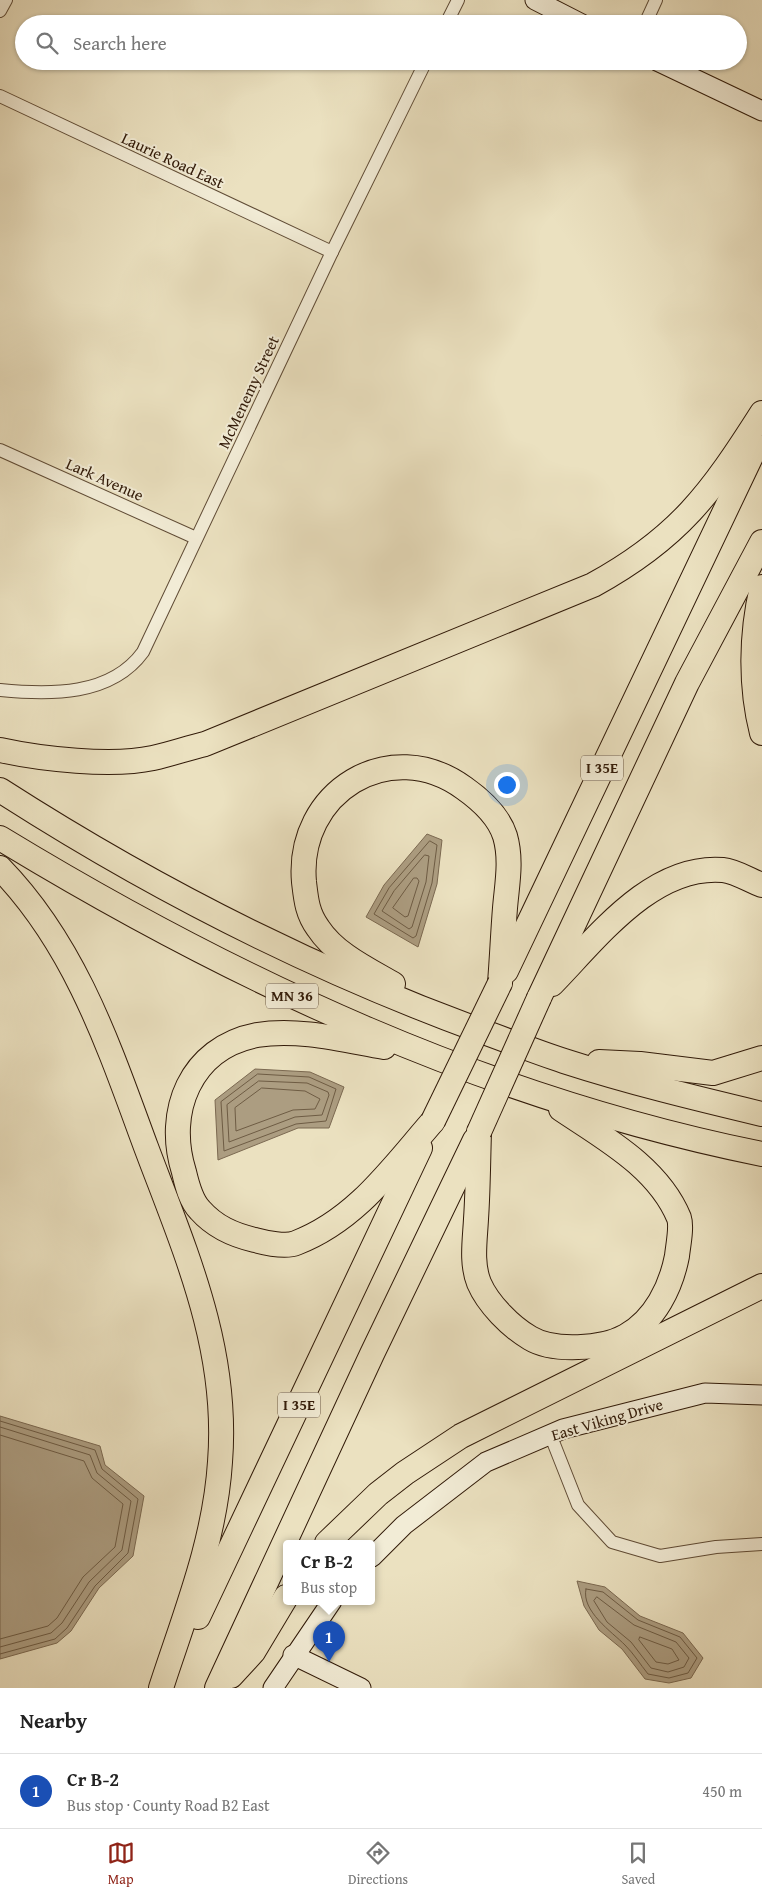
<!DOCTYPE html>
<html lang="en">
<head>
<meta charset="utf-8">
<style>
	:root { --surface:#fff; --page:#f6f6f6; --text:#222; --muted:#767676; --line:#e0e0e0; --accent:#8f2418 }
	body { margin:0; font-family:"Gentium Book Plus",serif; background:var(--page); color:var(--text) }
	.you { position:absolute; left:506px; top:784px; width:18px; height:18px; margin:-12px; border:4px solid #fff; border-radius:50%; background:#1a73e8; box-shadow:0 0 0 8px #1a73e833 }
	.badge { display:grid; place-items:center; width:32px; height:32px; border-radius:50%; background:var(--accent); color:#fff; font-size:16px; font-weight:700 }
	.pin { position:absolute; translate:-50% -41px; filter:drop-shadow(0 1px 2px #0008) }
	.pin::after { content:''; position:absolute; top:26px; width:18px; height:15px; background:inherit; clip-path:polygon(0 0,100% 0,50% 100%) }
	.popup { position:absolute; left:283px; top:1540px; width:92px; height:65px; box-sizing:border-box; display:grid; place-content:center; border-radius:5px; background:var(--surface); filter:drop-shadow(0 1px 4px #0005); font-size:16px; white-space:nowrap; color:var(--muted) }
	.popup b { font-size:19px; color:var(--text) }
	.popup::after { content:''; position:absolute; left:50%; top:100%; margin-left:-10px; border:10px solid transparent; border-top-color:var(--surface) }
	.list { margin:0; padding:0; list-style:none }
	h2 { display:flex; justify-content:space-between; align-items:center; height:65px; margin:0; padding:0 20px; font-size:21px }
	h2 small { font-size:16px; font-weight:400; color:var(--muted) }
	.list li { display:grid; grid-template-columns:32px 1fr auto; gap:15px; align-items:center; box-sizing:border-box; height:75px; padding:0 20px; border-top:1px solid var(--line) }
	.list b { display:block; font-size:19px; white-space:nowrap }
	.list p { margin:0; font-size:16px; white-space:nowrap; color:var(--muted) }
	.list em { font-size:16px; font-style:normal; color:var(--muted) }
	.icon { flex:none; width:28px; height:28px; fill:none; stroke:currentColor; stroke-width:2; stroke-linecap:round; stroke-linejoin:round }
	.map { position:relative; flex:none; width:762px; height:1688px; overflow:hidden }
	.search { position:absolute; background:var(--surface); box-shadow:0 1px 4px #0004; left:15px; right:15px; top:15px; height:55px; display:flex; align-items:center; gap:12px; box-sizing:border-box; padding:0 18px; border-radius:28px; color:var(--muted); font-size:19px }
	.sheet { height:140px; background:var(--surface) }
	nav { display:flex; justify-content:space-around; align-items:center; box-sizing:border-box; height:70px; border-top:1px solid var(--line); background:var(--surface); font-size:14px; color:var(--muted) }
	nav a { display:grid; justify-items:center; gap:2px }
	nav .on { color:var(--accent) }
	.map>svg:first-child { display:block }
	.water { fill:#ac9d81; stroke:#7b6951 }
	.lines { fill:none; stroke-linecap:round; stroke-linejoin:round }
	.shore { stroke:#6e5c44; stroke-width:1 }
	.street-casing { stroke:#604c36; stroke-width:14 }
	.secondary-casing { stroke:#311a08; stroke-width:21 }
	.highway-casing { stroke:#311a08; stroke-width:26 }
	.street { stroke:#f2ecd6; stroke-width:12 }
	.secondary { stroke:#f2ecd6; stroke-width:19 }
	.highway { stroke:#ebe1c0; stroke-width:24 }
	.highway-bridge-casing { stroke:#311a08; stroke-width:26; stroke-linecap:butt }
	.highway-bridge { stroke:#ebe1c0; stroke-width:24 }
	.labels { text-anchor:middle; stroke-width:4; stroke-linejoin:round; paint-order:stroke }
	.shield { fill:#f2ecd6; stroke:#6b5946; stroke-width:1 }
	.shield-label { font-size:15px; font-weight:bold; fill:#311a08 }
	.street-label { font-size:16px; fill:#311a08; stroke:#f2ecd6 }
</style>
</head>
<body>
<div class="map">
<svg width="762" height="1688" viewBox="0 0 762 1688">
	<rect width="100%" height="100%" fill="#ebe1c0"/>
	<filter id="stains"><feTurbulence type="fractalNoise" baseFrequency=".004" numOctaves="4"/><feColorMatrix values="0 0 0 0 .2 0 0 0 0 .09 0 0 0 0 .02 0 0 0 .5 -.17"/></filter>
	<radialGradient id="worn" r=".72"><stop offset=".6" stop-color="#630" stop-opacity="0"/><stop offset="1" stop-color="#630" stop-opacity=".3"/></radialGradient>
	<g class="water">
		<polygon points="427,834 442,840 437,884 418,947 366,917 384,885"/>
		<polygon points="255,1069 310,1072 344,1087 329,1128 298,1128 218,1160 215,1100"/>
		<polygon points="0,1416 100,1446 105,1465 144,1496 133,1556 99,1588 71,1631 57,1643 0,1659"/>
		<polygon points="577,1581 605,1587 640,1616 683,1633 703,1658 691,1678 669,1683 645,1679 622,1649 599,1630 584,1606"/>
	</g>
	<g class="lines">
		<g class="shore">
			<polygon points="430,841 437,845 432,883 416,936 413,938 374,914 389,888"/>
			<polygon points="425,855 429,856 426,882 412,927 409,929 382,911 394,891"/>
			<polygon points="414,878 417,878 419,881 408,916 405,917 393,908"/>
			<polygon points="258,1074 309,1077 336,1089 326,1121 296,1124 224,1151 221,1102"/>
			<polygon points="259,1081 307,1083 328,1092 329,1095 322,1115 295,1117 229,1142 227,1105"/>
			<polygon points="262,1088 305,1091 320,1099 315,1109 293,1110 236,1131 235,1108"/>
			<polyline points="0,1421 95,1450 102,1469 138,1499 128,1553 95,1586 67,1628 55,1639 0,1654"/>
			<polyline points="0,1427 90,1455 97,1473 131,1501 122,1550 89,1582 62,1623 51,1633 0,1647"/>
			<polyline points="0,1435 84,1461 92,1478 123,1504 115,1547 83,1577 57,1618 48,1626 0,1639"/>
			<path d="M586 1589 603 1592 638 1620 680 1637 697 1658 688 1673 669 1678 648 1674C640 1664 634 1654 625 1645 612 1632 581 1611 586 1589Z"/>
			<polygon points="597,1597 634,1625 676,1642 689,1658 684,1667 668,1672 651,1668 631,1642 607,1622 594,1601"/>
			<polygon points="640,1637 672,1649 679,1660 668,1664 656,1662 639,1640"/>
		</g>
		<defs>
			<g id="street">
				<polyline points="0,11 6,0"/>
				<polyline points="446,24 458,0"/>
				<polyline points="645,24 656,0"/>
				<polyline points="0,96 332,252"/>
				<polyline points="0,450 196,538"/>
				<path d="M0 690C50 695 111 696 143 652L332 252 426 61"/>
				<polyline points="550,1434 578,1505 612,1542 660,1556 716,1547 762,1544"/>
			</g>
			<g id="secondary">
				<polyline points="535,0 582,24"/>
				<polyline points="657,61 762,111"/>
				<polyline points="372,1557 404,1525 486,1462 563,1429 705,1393 762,1395"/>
				<polyline points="293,1655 361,1688"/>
				<polyline points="273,1688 332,1601"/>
			</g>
			<g id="highway">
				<path d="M762 587C751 634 750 686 762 733"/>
				<path d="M0 750C41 759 112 767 153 758 171 754 188 748 205 744L593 585C679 538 711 493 762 413"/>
				<path d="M0 790C154 889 309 968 481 1031 509 1041 536 1052 564 1061 629 1082 695 1098 762 1114"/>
				<path d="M0 838C237 982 489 1099 762 1154"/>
				<path d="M0 868C76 946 109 1047 146 1147 185 1251 229 1348 220 1462 215 1541 185 1614 161 1688"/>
				<polyline points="506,971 756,446"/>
				<path d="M393 984C367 969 335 954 318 928 307 913 306 899 304 882 296 792 390 734 464 788 481 800 499 817 505 836 512 860 507 884 505 908 503 933 502 958 500 983"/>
				<path d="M552 984C597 938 652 864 723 870 735 871 751 881 762 885"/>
				<polyline points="539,998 687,683 762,542"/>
				<path d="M384 1047C344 1040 298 1028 257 1035 190 1048 165 1112 184 1172 187 1185 191 1201 200 1210 215 1227 233 1235 255 1240 266 1243 286 1247 296 1243 356 1220 392 1168 433 1121"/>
				<polyline points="599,1062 640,1064 713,1073 762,1058"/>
				<path d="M479 1132C478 1161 478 1190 476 1219 475 1240 471 1263 479 1283 488 1304 511 1327 530 1338 553 1352 603 1349 626 1336 655 1320 671 1287 677 1256 678 1246 682 1227 679 1218 658 1167 604 1138 561 1109"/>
				<polyline points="327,1543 378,1494 405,1473 461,1436 762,1286"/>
				<polyline points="198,1617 420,1148"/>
				<polyline points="231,1676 253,1652 286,1597"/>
				<polyline points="217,1688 372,1354 475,1140"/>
			</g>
		</defs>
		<use href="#street" class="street-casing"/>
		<use href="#secondary" class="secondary-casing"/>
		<use href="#highway" class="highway-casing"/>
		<use href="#street" class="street"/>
		<use href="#secondary" class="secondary"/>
		<use href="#highway" class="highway"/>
		<defs>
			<g id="highway-bridge">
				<polyline points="433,1121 500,983"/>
				<polyline points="479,1132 539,998"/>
			</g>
		</defs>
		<use href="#highway-bridge" class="highway-bridge-casing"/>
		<use href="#highway-bridge" class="highway-bridge"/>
	</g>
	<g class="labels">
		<g class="shield">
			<rect x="581" y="755.5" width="42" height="25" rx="4"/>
			<rect x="266" y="983.5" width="52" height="25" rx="4"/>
			<rect x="278" y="1392.5" width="42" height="25" rx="4"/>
		</g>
		<g class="shield-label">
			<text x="602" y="773">I 35E</text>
			<text x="292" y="1001">MN 36</text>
			<text x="299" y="1410">I 35E</text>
		</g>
		<g class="street-label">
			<text transform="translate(173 160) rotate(25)" y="6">Laurie Road East</text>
			<text transform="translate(248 392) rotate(-65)" y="6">McMenemy Street</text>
			<text transform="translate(105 479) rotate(24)" y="6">Lark Avenue</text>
			<text transform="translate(607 1419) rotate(-16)" y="6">East Viking Drive</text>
		</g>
	</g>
	<rect width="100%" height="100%" filter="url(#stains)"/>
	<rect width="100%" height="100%" fill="url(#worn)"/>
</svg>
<div class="you"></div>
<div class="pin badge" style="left:329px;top:1662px;background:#1a4fb4">1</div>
<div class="popup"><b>Cr B-2</b>Bus stop</div>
<div class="search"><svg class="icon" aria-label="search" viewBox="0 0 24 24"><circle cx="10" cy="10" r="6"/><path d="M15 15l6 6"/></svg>Search here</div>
</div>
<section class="sheet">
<h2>Nearby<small></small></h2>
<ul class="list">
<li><span class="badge" style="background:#1a4fb4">1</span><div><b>Cr B-2</b><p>Bus stop · County Road B2 East</p></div><em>450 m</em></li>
</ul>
</section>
<nav>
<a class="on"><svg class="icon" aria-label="map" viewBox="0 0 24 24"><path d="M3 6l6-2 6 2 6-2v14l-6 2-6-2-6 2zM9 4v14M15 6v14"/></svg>Map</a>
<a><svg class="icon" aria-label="directions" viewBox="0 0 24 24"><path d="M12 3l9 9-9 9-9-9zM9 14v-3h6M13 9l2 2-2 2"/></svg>Directions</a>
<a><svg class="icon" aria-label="saved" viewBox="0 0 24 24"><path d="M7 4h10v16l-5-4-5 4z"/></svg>Saved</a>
</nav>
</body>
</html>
